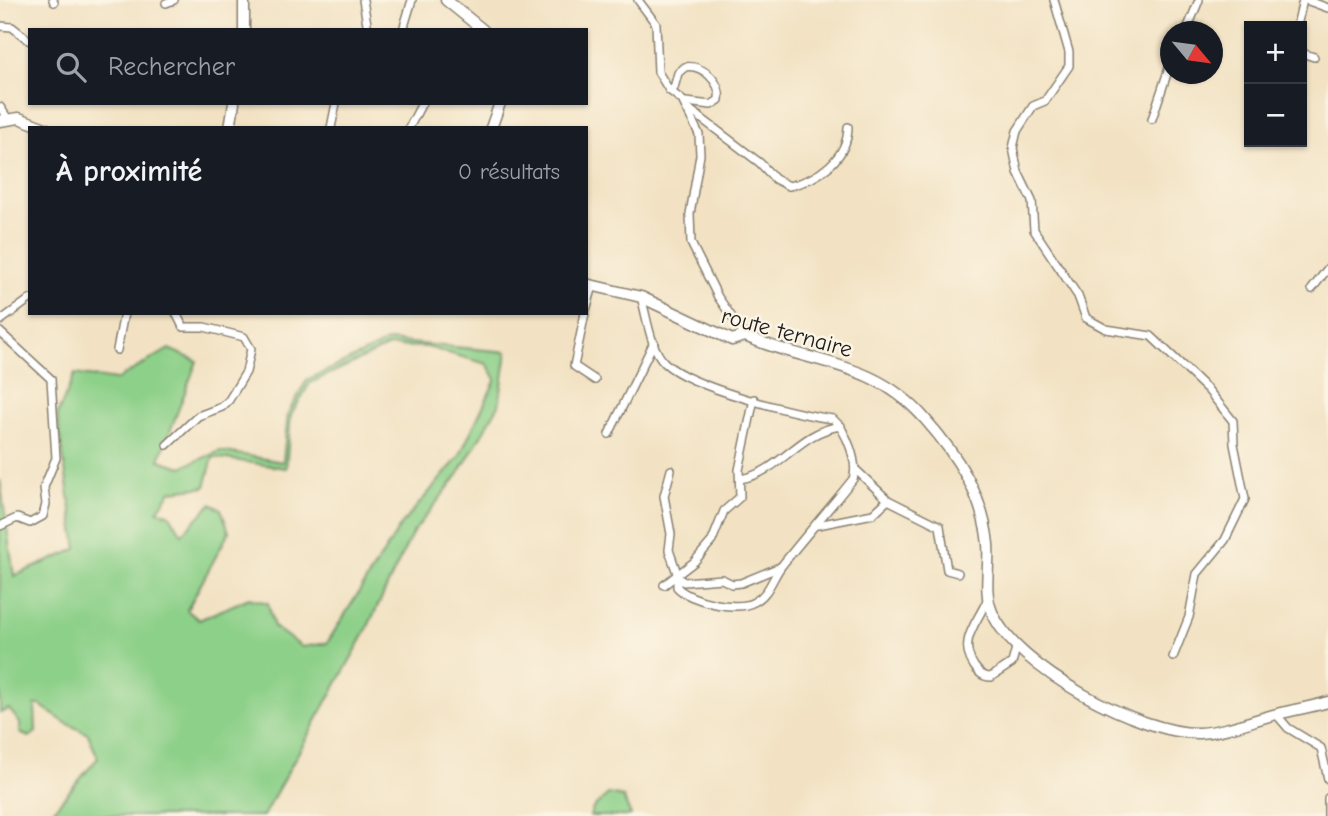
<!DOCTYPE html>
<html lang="fr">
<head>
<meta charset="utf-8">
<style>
	:root { --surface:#171b24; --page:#20242c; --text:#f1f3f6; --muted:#9ea1a6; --line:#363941 }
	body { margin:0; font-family:"Comic Neue",sans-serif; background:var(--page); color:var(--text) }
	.controls { position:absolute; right:21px; top:21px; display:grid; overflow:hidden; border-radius:0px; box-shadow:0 2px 5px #0004 }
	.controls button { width:63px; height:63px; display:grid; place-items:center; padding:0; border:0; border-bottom:2px solid var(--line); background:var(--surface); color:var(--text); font:35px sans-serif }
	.compass { position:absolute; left:1160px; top:21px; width:63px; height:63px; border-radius:50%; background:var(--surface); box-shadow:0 2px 5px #0004; rotate:119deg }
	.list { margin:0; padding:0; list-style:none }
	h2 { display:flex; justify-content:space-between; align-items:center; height:91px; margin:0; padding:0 28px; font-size:30px }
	h2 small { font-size:23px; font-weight:400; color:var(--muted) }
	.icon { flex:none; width:38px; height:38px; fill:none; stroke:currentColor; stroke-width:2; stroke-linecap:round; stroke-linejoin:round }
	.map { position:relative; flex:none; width:1328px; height:816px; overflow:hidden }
	.search { position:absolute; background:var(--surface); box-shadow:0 2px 5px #0004; left:28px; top:28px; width:560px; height:77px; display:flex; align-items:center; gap:18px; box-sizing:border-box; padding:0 24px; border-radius:0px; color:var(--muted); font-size:26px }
	.panel { position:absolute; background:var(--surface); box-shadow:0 2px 5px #0004; left:28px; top:126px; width:560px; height:189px; border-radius:0px }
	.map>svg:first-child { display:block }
	.green { fill:#8dd089; stroke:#547652; stroke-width:2; fill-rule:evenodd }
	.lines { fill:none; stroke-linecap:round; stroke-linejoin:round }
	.street-casing { stroke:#877f70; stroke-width:10 }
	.secondary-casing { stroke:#877f70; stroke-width:13 }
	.street { stroke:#fff; stroke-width:7 }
	.secondary { stroke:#fff; stroke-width:10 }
	.labels { text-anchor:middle; stroke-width:5; stroke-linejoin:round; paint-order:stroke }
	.street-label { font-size:23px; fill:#1c1c1c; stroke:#fcf5e5 }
</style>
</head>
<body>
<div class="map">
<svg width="1328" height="816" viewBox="0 0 1328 816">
	<rect width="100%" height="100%" fill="#fcf5e5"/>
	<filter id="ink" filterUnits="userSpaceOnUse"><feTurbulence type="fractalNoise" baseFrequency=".0143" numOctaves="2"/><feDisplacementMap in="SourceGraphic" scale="14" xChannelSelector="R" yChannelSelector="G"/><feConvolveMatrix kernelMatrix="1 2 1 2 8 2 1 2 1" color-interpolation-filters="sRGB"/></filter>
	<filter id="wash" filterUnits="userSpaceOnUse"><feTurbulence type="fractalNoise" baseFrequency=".00686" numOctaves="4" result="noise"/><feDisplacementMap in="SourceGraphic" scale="28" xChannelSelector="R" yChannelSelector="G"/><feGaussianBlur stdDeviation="1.57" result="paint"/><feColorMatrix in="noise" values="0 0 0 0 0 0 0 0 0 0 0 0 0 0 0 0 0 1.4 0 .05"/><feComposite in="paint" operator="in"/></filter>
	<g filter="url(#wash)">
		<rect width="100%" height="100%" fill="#f2e2c3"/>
		<g class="green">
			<path d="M389 341 507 352 499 405 458 475 412 534 363 637 263 816H48L98 758 88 734 64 722 40 705H35L36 732 29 737 20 733V723L9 709 0 713V480L14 576 77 549 57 415 75 374 116 380 169 349 197 361 159 460 182 467 220 451 283 462 288 413 307 380ZM389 346 427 347 487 364 496 379 459 457 401 525 327 643 302 647 274 627 268 603 249 598 199 620 187 610 229 532 221 509 211 504 182 534 169 514 157 511 171 491 205 487 213 457 286 468 291 415 310 383Z"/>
			<polygon points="608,794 623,797 631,816 590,816 593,808"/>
		</g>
	</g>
	<g filter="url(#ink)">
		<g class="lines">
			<defs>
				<g id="street">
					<polyline points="53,0 54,2"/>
					<polyline points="363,0 368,30"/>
					<polyline points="638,0 656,24 658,72 669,90 682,100 699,134 700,155 690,214 691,243 718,297 745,336"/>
					<polyline points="1054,0 1069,52 1069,66 1045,101 1033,106 1017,131 1013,148 1018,172 1032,201 1034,230 1078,296 1086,318 1106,329 1151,336 1208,390 1233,421 1234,444 1245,499 1225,540 1197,574 1189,617 1173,657"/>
					<polyline points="1306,0 1328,8"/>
					<polyline points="166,3 174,0"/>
					<polyline points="0,26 12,27 30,41"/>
					<polyline points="1297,26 1303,0"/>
					<polyline points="403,30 412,0"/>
					<polyline points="1186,32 1199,0"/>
					<polyline points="1302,53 1314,57"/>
					<path d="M669 90 674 88 678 73 685 67C702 64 722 82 719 100L711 105 686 102"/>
					<polyline points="0,107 8,119"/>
					<path d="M689 109 760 163 775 179 789 186C818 180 848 158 848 127"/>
					<polyline points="1152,119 1170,65"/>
					<polyline points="331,128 336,103"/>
					<polyline points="409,128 422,103"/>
					<polyline points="1312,289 1328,268"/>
					<path d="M641 297C647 316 650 349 665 363 692 388 796 414 833 419 846 430 859 463 853 479 830 508 806 535 783 564 772 577 770 594 754 602 737 612 689 601 677 587V573L669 550 671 534 664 496 671 470"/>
					<polyline points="586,310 593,286"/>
					<polyline points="585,313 574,366 595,380"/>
					<polyline points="0,321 30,299"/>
					<polyline points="0,332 51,379 56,458 44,487 46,504 43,516 30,523 17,518 0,526"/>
					<polyline points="117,350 124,313"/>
					<polyline points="609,434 654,342"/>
					<polyline points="167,445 198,416 222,407 229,400 246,372 251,349 244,337 204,327 183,327 176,313"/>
					<polyline points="855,469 888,500"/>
					<path d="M740 479C782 472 797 432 841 426"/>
					<polyline points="818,525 873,514 888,500 940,526 947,570 958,573"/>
					<polyline points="678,578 684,582 722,579 732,584 741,583 780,567"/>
					<polyline points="664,585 694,562 712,541 724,511 740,497 739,470 754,399"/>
					<path d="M987 600C978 622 957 641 974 666 979 673 983 677 991 677L1012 663 1016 648"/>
					<polyline points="1276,714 1288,728 1321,748 1328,779"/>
					<polyline points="1328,816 1328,798"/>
				</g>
				<g id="secondary">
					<polyline points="244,0 244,30"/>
					<polyline points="446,0 483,30"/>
					<polyline points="0,121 19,118 45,128"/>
					<polyline points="230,128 234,103"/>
					<polyline points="491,128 500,103"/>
					<path d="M586 284 641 297 732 340 745 336C811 365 873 359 925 419 957 455 983 495 988 544 990 566 983 591 992 612 1015 668 1141 734 1199 733 1225 732 1252 720 1277 714 1294 710 1311 707 1328 702"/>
				</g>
			</defs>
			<use href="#street" class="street-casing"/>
			<use href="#secondary" class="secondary-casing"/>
			<use href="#street" class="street"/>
			<use href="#secondary" class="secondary"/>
		</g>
	</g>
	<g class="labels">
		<g class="street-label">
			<text transform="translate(787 332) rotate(15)" y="8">route ternaire</text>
		</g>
	</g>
</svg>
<div class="controls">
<button>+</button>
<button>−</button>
</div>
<svg class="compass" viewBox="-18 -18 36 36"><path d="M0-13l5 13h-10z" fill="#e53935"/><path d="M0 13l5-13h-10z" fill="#9ea1a6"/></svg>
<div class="search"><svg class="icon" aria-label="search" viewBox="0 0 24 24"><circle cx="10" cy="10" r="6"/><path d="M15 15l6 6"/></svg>Rechercher</div>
<section class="panel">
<h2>À proximité<small>0 résultats</small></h2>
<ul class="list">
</ul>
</section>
</div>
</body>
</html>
